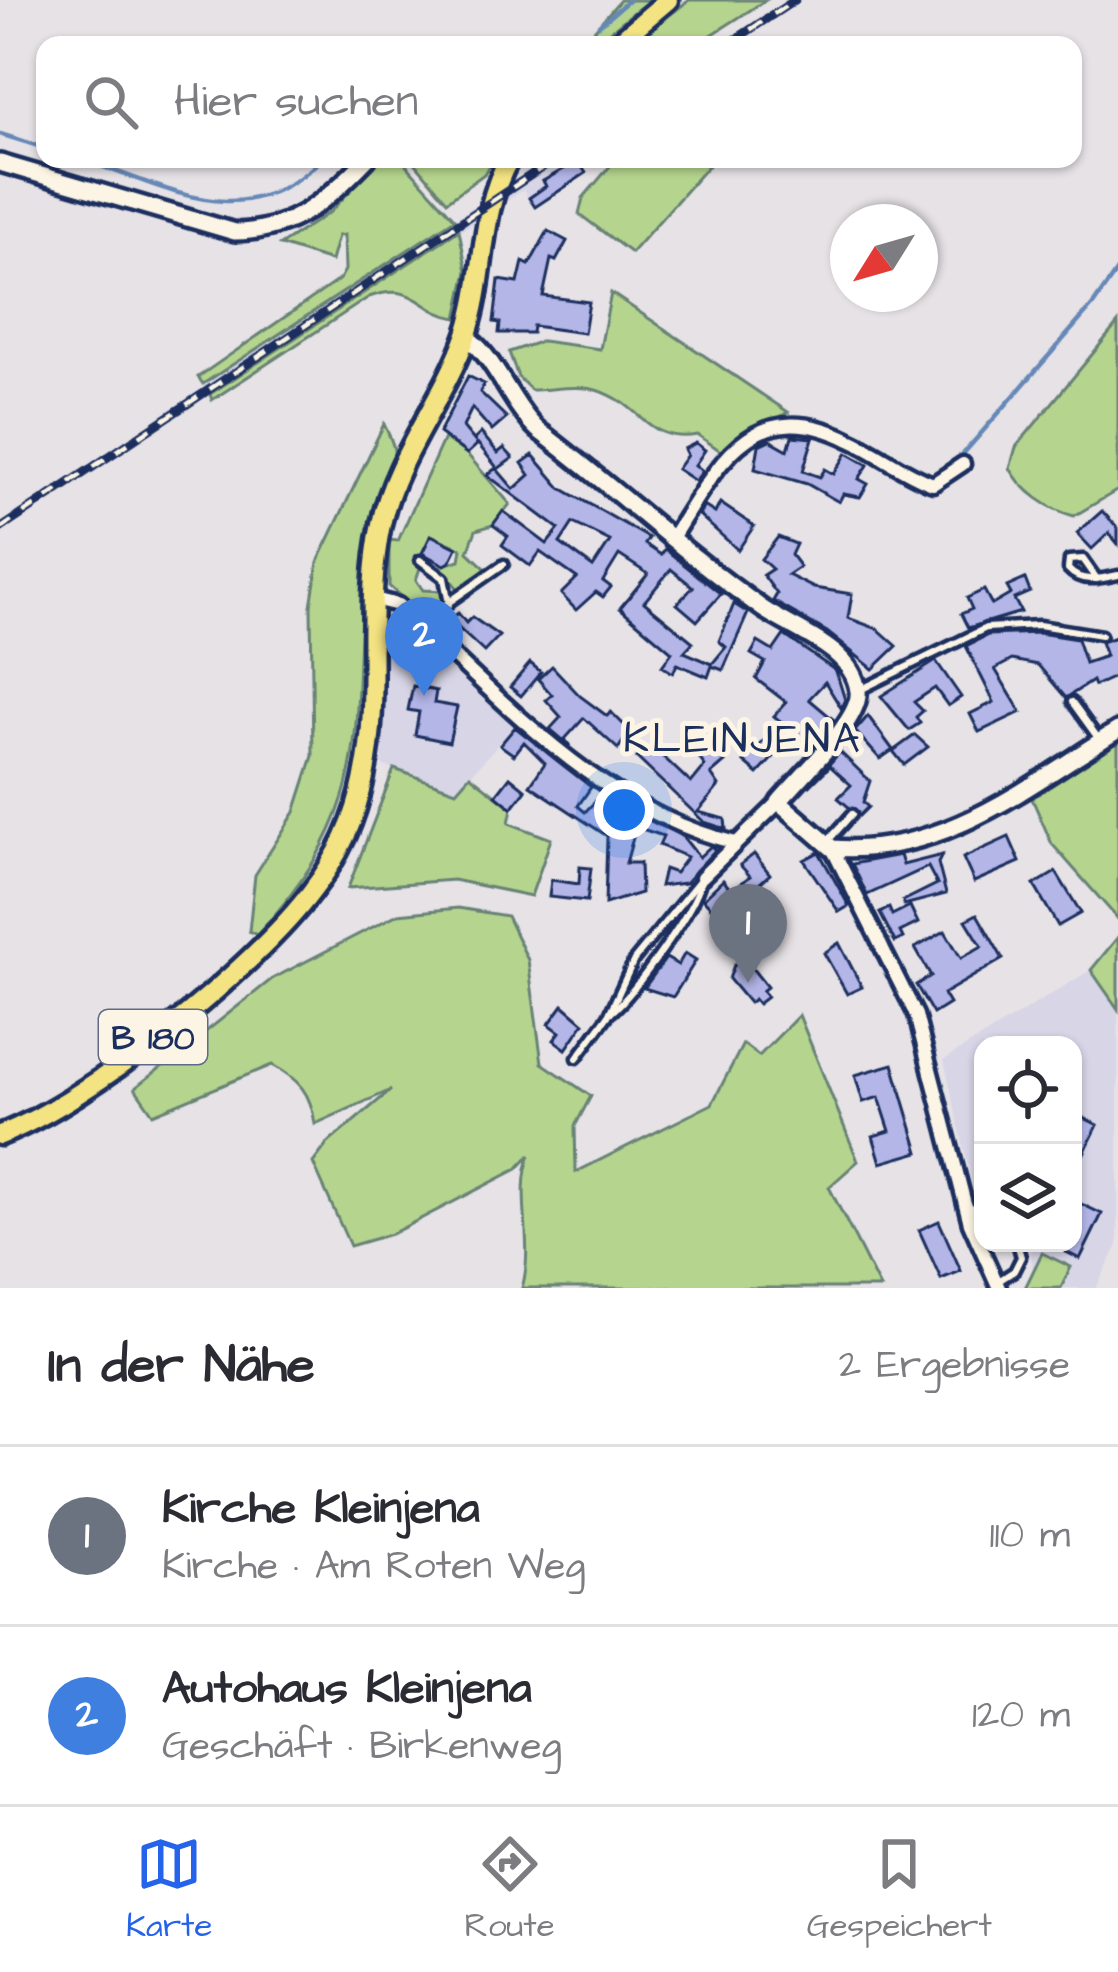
<!DOCTYPE html>
<html lang="de">
<head>
<meta charset="utf-8">
<style>
	:root { --surface:#fff; --page:#f2f2f3; --text:#2b2b33; --muted:#7c7c81; --line:#e1e1e2; --accent:#2563eb }
	body { margin:0; font-family:"Architects Daughter",sans-serif; background:var(--page); color:var(--text) }
	.controls { position:absolute; right:36px; bottom:36px; display:grid; overflow:hidden; border-radius:24px; box-shadow:0 3px 9px #0004 }
	.controls button { width:108px; height:108px; display:grid; place-items:center; padding:0; border:0; border-bottom:3px solid var(--line); background:var(--surface); color:var(--text); font:60px sans-serif }
	.compass { position:absolute; left:830px; top:204px; width:108px; height:108px; border-radius:50%; background:var(--surface); box-shadow:0 3px 9px #0004; rotate:233deg }
	.you { position:absolute; left:624px; top:810px; width:42px; height:42px; margin:-30px; border:9px solid #fff; border-radius:50%; background:#1a73e8; box-shadow:0 0 0 18px #1a73e833 }
	.badge { display:grid; place-items:center; width:78px; height:78px; border-radius:50%; background:var(--accent); color:#fff; font-size:39px; font-weight:700 }
	.pin { position:absolute; translate:-50% -99px; filter:drop-shadow(0 3px 6px #0008) }
	.pin::after { content:''; position:absolute; top:63px; width:42px; height:36px; background:inherit; clip-path:polygon(0 0,100% 0,50% 100%) }
	.list { margin:0; padding:0; list-style:none }
	h2 { display:flex; justify-content:space-between; align-items:center; height:156px; margin:0; padding:0 48px; font-size:51px }
	h2 small { font-size:39px; font-weight:400; color:var(--muted) }
	.list li { display:grid; grid-template-columns:78px 1fr auto; gap:36px; align-items:center; box-sizing:border-box; height:180px; padding:0 48px; border-top:3px solid var(--line) }
	.list b { display:block; font-size:45px; white-space:nowrap }
	.list p { margin:0; font-size:39px; white-space:nowrap; color:var(--muted) }
	.list em { font-size:39px; font-style:normal; color:var(--muted) }
	.icon { flex:none; width:66px; height:66px; fill:none; stroke:currentColor; stroke-width:2; stroke-linecap:round; stroke-linejoin:round }
	.map { position:relative; flex:none; width:1118px; height:1288px; overflow:hidden }
	.search { position:absolute; background:var(--surface); box-shadow:0 3px 9px #0004; left:36px; right:36px; top:36px; height:132px; display:flex; align-items:center; gap:30px; box-sizing:border-box; padding:0 42px; border-radius:24px; color:var(--muted); font-size:45px }
	.sheet { height:516px; background:var(--surface) }
	nav { display:flex; justify-content:space-around; align-items:center; box-sizing:border-box; height:168px; border-top:3px solid var(--line); background:var(--surface); font-size:33px; color:var(--muted) }
	nav a { display:grid; justify-items:center; gap:6px }
	nav .on { color:var(--accent) }
	.map>svg:first-child { display:block }
	.built { fill:#d7d5e6 }
	.green { fill:#b5d58e; stroke:#688276; stroke-width:3 }
	.lines { fill:none; stroke-linecap:round; stroke-linejoin:round }
	.stream { stroke:#6688b7; stroke-width:4.5 }
	.building { fill:#b3b6e7; stroke:#1b2f5e; stroke-width:3; fill-rule:evenodd }
	.service-casing { stroke:#1b2f5e; stroke-width:15 }
	.minor-casing { stroke:#1b2f5e; stroke-width:21 }
	.tertiary-casing { stroke:#1b2f5e; stroke-width:24 }
	.primary-casing { stroke:#1b2f5e; stroke-width:27 }
	.service { stroke:#fcf5e5; stroke-width:6 }
	.minor { stroke:#fcf5e5; stroke-width:12 }
	.tertiary { stroke:#fcf5e5; stroke-width:15 }
	.primary { stroke:#f4e382; stroke-width:18 }
	.rail-casing { stroke:#1b2f5e; stroke-width:9 }
	.rail { stroke:#fcf5e5; stroke-width:4.5; stroke-dasharray:14; stroke-linecap:butt }
	.labels { text-anchor:middle; stroke-width:10; stroke-linejoin:round; paint-order:stroke }
	.shield { fill:#fcf5e5; stroke:#5e6a86; stroke-width:3 }
	.shield-label { font-size:33px; font-weight:bold; fill:#1b2f5e }
	.quarter-label { font-size:42px; letter-spacing:3px; fill:#1b2f5e; stroke:#fcf5e5 }
</style>
</head>
<body>
<div class="map">
<svg width="1118" height="1288" viewBox="0 0 1118 1288">
	<rect width="100%" height="100%" fill="#e6e2e6"/>
	<filter id="ink" filterUnits="userSpaceOnUse"><feTurbulence type="fractalNoise" baseFrequency=".00833" numOctaves="2"/><feDisplacementMap in="SourceGraphic" scale="24" xChannelSelector="R" yChannelSelector="G"/><feConvolveMatrix kernelMatrix="1 2 1 2 8 2 1 2 1" color-interpolation-filters="sRGB"/></filter>
	<g filter="url(#ink)">
		<g class="built">
			<polygon points="546,159 578,159 586,173 535,207 523,190 210,394 203,384"/>
			<polygon points="385,611 517,722 456,792 382,765"/>
			<polygon points="1091,970 1118,1009 1118,1245 1096,1288 1034,1288 1030,1243 1073,1243 1073,1045 983,1045 983,1208 977,1204 944,1060"/>
		</g>
		<g class="green">
			<polygon points="620,0 649,0 593,45 581,45"/>
			<polygon points="689,0 766,0 696,45 631,45"/>
			<polygon points="380,159 401,159 455,219 203,384 198,377 340,279 345,270 344,235 338,236 331,261 280,245 330,212"/>
			<polygon points="412,159 493,159 484,174 447,201"/>
			<polygon points="616,159 714,159 631,253 579,214 583,198"/>
			<path d="M459 230 467 271 457 318C419 313 417 280 369 297L212 400 210 394Z"/>
			<path d="M611 293 788 412 722 452 698 435C646 444 644 405 599 391 580 384 551 390 531 390L518 377 509 352 542 341 600 349Z"/>
			<path d="M1118 323V490L1074 516C1048 509 1023 492 1010 468L1016 447Z"/>
			<path d="M384 424C387 431 393 442 394 450 396 471 371 521 367 547 345 717 388 793 257 935L249 931 255 875 295 812 313 756 311 606 318 562Z"/>
			<polygon points="444,438 467,454 510,504 493,525 476,530 468,552 486,569 459,590 439,566 460,560 462,549 431,535 416,580 423,590 443,591 441,600 420,614 389,586 389,540 398,541"/>
			<polygon points="1118,736 1118,919 1052,844 1030,794"/>
			<polygon points="394,769 456,791 470,775 512,808 509,823 551,839 531,896 453,880 348,888"/>
			<path d="M458 908 507 916 528 960 542 1063 591 1096 575 1126 576 1172 712 1104 743 1044 759 1056 799 1015 858 1161 829 1187 880 1288H522C535 1244 515 1194 530 1155L517 1169 391 1234 350 1246 313 1163 328 1143 391 1090 315 1124C311 1093 299 1079 272 1065L153 1114 135 1088 272 979 398 914Z"/>
			<polygon points="1118,937 1118,1009 1091,970"/>
			<polygon points="1042,1253 1071,1267 1061,1288 1025,1288"/>
		</g>
		<g class="lines">
			<g class="stream">
				<polyline points="599,25 629,0"/>
				<polyline points="463,45 550,43 578,33"/>
				<polyline points="0,134 45,148"/>
				<path d="M80 159C172 188 242 237 322 159"/>
				<polyline points="943,468 963,454 1093,305 1118,269"/>
			</g>
		</g>
		<g class="building">
			<polygon points="578,161 586,173 535,207 529,198 546,186 543,181"/>
			<polygon points="548,231 567,241 556,261 551,259 543,296 589,302 584,333 533,326 532,333 499,333 500,323 494,322 499,280 518,283 523,262 529,265"/>
			<polygon points="468,376 484,384 480,392 507,418 492,431 472,408 463,427 477,444 474,440 481,433 498,453 504,448 513,458 498,469 478,444 467,454 439,433"/>
			<polygon points="792,436 813,438 803,471 820,477 825,469 834,474 847,453 868,465 859,479 868,484 860,497 843,494 839,502 807,484 755,469 759,445 770,440 788,450"/>
			<polygon points="696,443 705,450 695,465 703,471 695,481 677,469 687,455 684,449"/>
			<path d="M533 455 561 488 649 538 645 544 661 555 665 549 721 594 697 621 677 604 693 587 671 569 644 602 693 642 684 652 712 664 726 647 719 641 734 604 748 613 723 670 712 666 708 677 677 664 673 673 662 666 672 652 620 608 648 574 619 555 603 581 611 587 603 597 596 592 576 610 561 594 577 578 540 552 530 566 502 545 508 536 493 525 503 511 547 544 559 529 487 475 496 468 514 489 530 475 522 463ZM573 523 610 541 593 567 560 543Z"/>
			<polygon points="720,503 754,526 738,550 699,515 704,506 715,513"/>
			<polygon points="1102,511 1118,528 1118,544 1109,533 1092,549 1077,533"/>
			<polygon points="431,535 457,548 450,562 445,565 422,553"/>
			<polygon points="778,537 796,544 791,555 800,567 788,575 814,588 852,594 848,618 878,629 897,646 873,669 827,632 773,601 777,594 763,575 772,569 761,559"/>
			<polygon points="1025,579 1030,592 1014,599 1021,612 968,628 961,614 972,609 967,598 984,590 992,605 1011,594 1007,587"/>
			<polygon points="458,613 466,623 472,617 499,636 484,652 457,627 450,632 444,624"/>
			<polygon points="1039,633 1077,639 1085,663 1106,656 1101,642 1118,636 1118,675 1094,686 1092,681 1066,698 1038,665 1012,660 995,669 1021,712 979,732 970,714 994,702 966,646 988,635"/>
			<polygon points="784,635 836,671 845,700 841,708 825,682 809,699 834,720 810,750 794,735 758,774 744,762 781,722 774,716 786,702 756,679 765,662 751,654 758,642 773,651"/>
			<polygon points="936,661 961,697 948,706 935,688 914,702 923,711 916,717 920,723 909,730 881,696"/>
			<polygon points="530,663 541,672 521,696 510,687"/>
			<polygon points="552,666 580,696 607,716 611,712 630,731 618,749 584,718 565,739 570,746 550,729 561,717 546,700 552,695 538,679"/>
			<polygon points="413,686 436,691 434,703 457,707 449,742 415,735 419,712 408,710"/>
			<polygon points="868,716 893,750 880,759 855,731"/>
			<polygon points="515,727 591,787 578,806 585,812 602,794 683,837 699,857 711,846 715,850 685,883 660,886 664,869 675,873 687,857 659,845 663,836 636,827 626,863 640,863 641,893 605,904 607,836 530,785 545,763 524,742 514,755 500,745"/>
			<polygon points="915,735 928,747 904,765 893,751"/>
			<polygon points="713,747 725,762 711,774 719,786 698,812 725,819 726,829 704,822 637,758 646,748 655,756 658,752 691,783 705,766 699,758"/>
			<polygon points="840,752 870,781 863,802 868,807 859,816 838,798 851,785 830,766 809,787"/>
			<polygon points="510,777 526,790 512,808 496,795"/>
			<polygon points="1009,837 1020,862 974,882 963,858"/>
			<polygon points="819,852 849,906 839,912 804,860"/>
			<polygon points="754,854 770,874 721,918 703,899 723,880 732,891 750,876 740,865"/>
			<polygon points="900,855 903,865 942,855 938,863 946,894 904,905 903,901 937,884 928,867 867,895 852,864"/>
			<polygon points="580,867 591,868 587,901 549,897 551,880 579,884"/>
			<polygon points="1056,872 1081,913 1058,926 1034,885"/>
			<polygon points="910,906 918,923 900,932 903,938 895,942 880,913 889,908 892,915"/>
			<polygon points="977,914 1003,959 943,994 949,1004 933,1014 916,985 931,976 915,948 945,931 961,958 982,946 966,920"/>
			<polygon points="839,943 862,987 847,994 824,953"/>
			<polygon points="685,953 696,960 673,997 644,988 666,958 678,965"/>
			<polygon points="748,963 767,987 762,991 767,997 758,1004 754,999 749,1003 729,979 734,965"/>
			<polygon points="563,1005 584,1023 566,1049 554,1040 560,1032 549,1024"/>
			<polygon points="893,1064 919,1152 881,1163 873,1136 890,1131 879,1097 863,1102 855,1075"/>
			<polygon points="1078,1115 1098,1125 1073,1175 1073,1125"/>
			<polygon points="1073,1200 1102,1214 1080,1259 1048,1243 1073,1243"/>
			<polygon points="939,1221 961,1271 941,1279 919,1230"/>
		</g>
		<g class="lines">
			<defs>
				<g id="service">
					<polyline points="420,560 444,578 449,604"/>
					<path d="M1097 579 1083 559 1069 560 1068 569C1081 584 1100 579 1118 575"/>
					<polyline points="419,623 504,564"/>
					<polyline points="862,689 986,628 1039,625 1101,635"/>
					<polyline points="1072,702 1098,738"/>
					<polyline points="827,842 852,814"/>
					<path d="M612 1012C634 993 696 908 701 881"/>
					<polyline points="577,1058 608,1016 634,960 702,877"/>
					<polyline points="967,1204 983,1216"/>
					<polyline points="997,1282 1014,1271 1021,1257 1017,1243"/>
				</g>
				<g id="minor">
					<path d="M672 538C718 465 752 392 850 440 879 453 903 473 933 484L963 464"/>
					<path d="M374 599 398 605C502 697 596 810 736 843"/>
					<polyline points="832,848 916,1015 970,1223 999,1288"/>
					<polyline points="702,877 779,802"/>
				</g>
				<g id="tertiary">
					<path d="M0 163 235 232C294 231 328 199 367 159"/>
					<path d="M466 337C493 353 511 405 538 430 614 487 685 554 763 609 794 630 853 649 858 691 862 719 798 779 779 802L832 848C943 857 1029 785 1118 730"/>
				</g>
				<g id="primary">
					<polyline points="615,45 668,0"/>
					<path d="M0 1135C90 1101 254 969 312 891 338 858 356 818 364 777 382 694 363 607 381 524 396 455 444 400 467 334 487 276 478 214 509 159"/>
				</g>
			</defs>
			<use href="#service" class="service-casing"/>
			<use href="#minor" class="minor-casing"/>
			<use href="#tertiary" class="tertiary-casing"/>
			<use href="#primary" class="primary-casing"/>
			<use href="#service" class="service"/>
			<use href="#minor" class="minor"/>
			<use href="#tertiary" class="tertiary"/>
			<use href="#primary" class="primary"/>
			<defs>
				<g id="rail">
					<polyline points="727,45 795,0"/>
					<polyline points="0,529 555,159"/>
				</g>
			</defs>
			<use href="#rail" class="rail-casing"/>
			<use href="#rail" class="rail"/>
		</g>
	</g>
	<g class="labels">
		<rect class="shield" x="99" y="1010" width="108" height="54" rx="9"/>
		<g class="shield-label">
			<text x="153" y="1049">B 180</text>
		</g>
		<g class="quarter-label">
			<text x="743" y="752">KLEINJENA</text>
		</g>
	</g>
</svg>
<div class="controls">
<button><svg class="icon" aria-label="locate" viewBox="0 0 24 24"><circle cx="12" cy="12" r="6"/><path d="M12 2v4M12 18v4M2 12h4M18 12h4"/></svg></button>
<button><svg class="icon" aria-label="layers" viewBox="0 0 24 24"><path d="M12 4l9 5-9 5-9-5zM3 14l9 5 9-5"/></svg></button>
</div>
<svg class="compass" viewBox="-18 -18 36 36"><path d="M0-13l5 13h-10z" fill="#e53935"/><path d="M0 13l5-13h-10z" fill="#7c7c81"/></svg>
<div class="you"></div>
<div class="pin badge" style="left:748px;top:983px;background:#6b7280">1</div>
<div class="pin badge" style="left:424px;top:696px;background:#3f7fe0">2</div>
<div class="search"><svg class="icon" aria-label="search" viewBox="0 0 24 24"><circle cx="10" cy="10" r="6"/><path d="M15 15l6 6"/></svg>Hier suchen</div>
</div>
<section class="sheet">
<h2>In der Nähe<small>2 Ergebnisse</small></h2>
<ul class="list">
<li><span class="badge" style="background:#6b7280">1</span><div><b>Kirche Kleinjena</b><p>Kirche · Am Roten Weg</p></div><em>110 m</em></li>
<li><span class="badge" style="background:#3f7fe0">2</span><div><b>Autohaus Kleinjena</b><p>Geschäft · Birkenweg</p></div><em>120 m</em></li>
</ul>
</section>
<nav>
<a class="on"><svg class="icon" aria-label="map" viewBox="0 0 24 24"><path d="M3 6l6-2 6 2 6-2v14l-6 2-6-2-6 2zM9 4v14M15 6v14"/></svg>Karte</a>
<a><svg class="icon" aria-label="directions" viewBox="0 0 24 24"><path d="M12 3l9 9-9 9-9-9zM9 14v-3h6M13 9l2 2-2 2"/></svg>Route</a>
<a><svg class="icon" aria-label="saved" viewBox="0 0 24 24"><path d="M7 4h10v16l-5-4-5 4z"/></svg>Gespeichert</a>
</nav>
</body>
</html>
